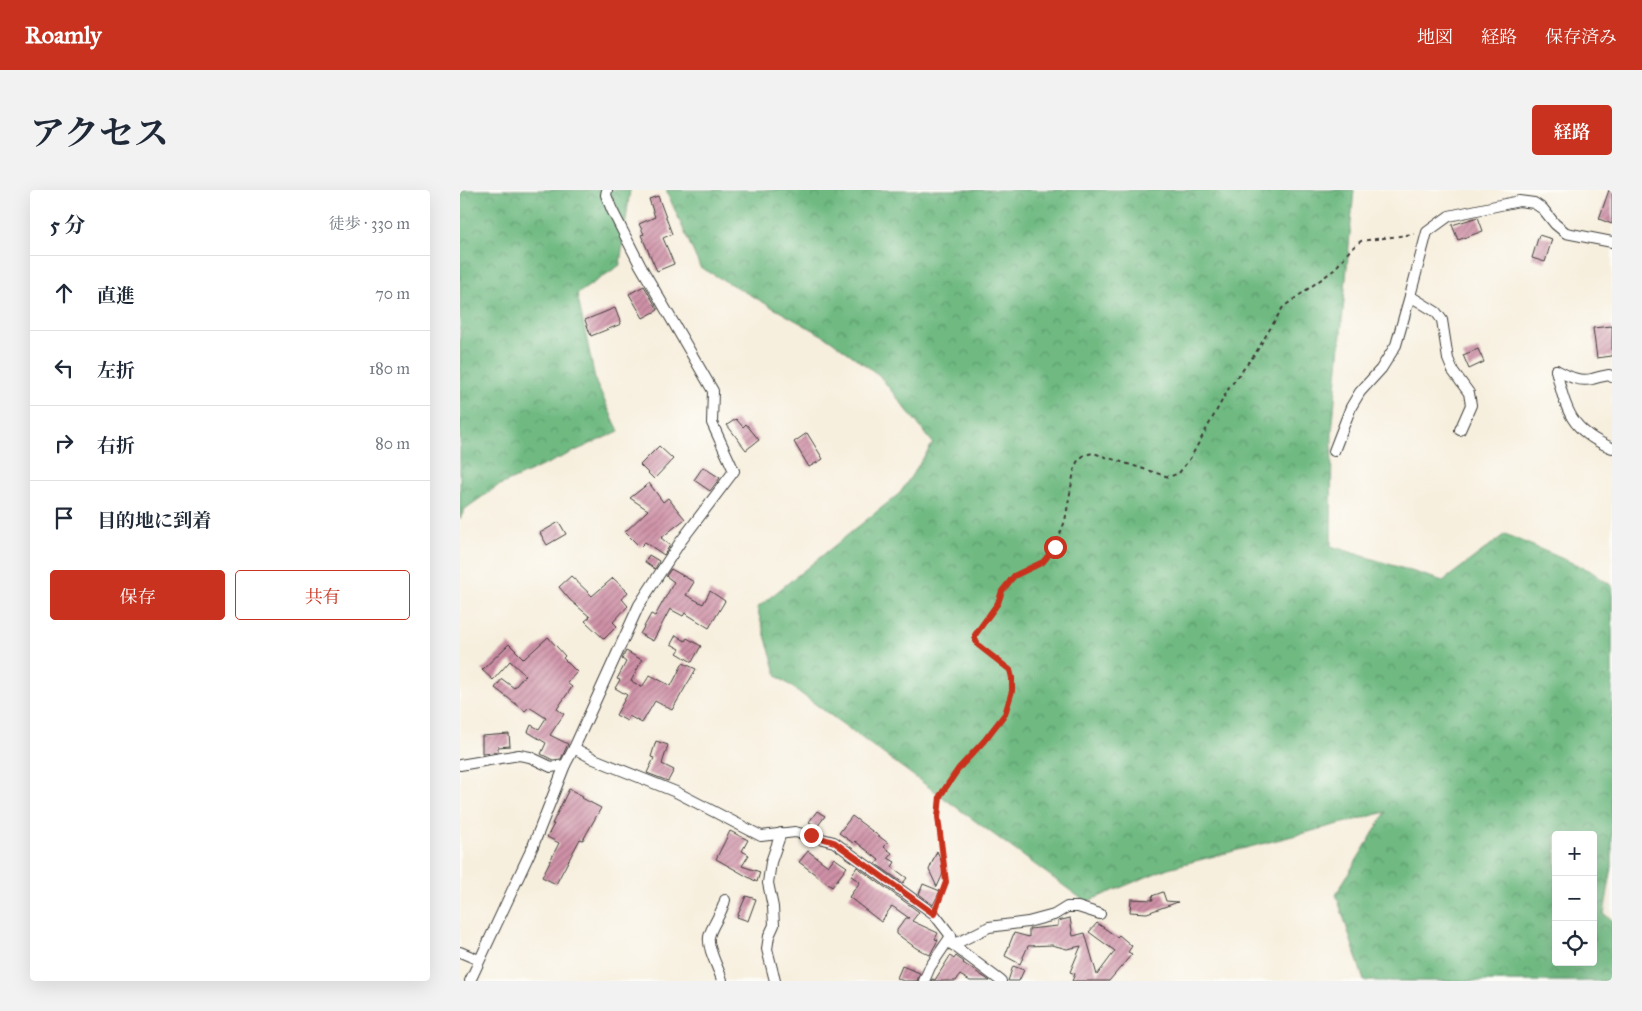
<!DOCTYPE html>
<html lang="ja">
<head>
<meta charset="utf-8">
<style>
	:root { --surface:#fff; --page:#f2f2f3; --text:#1f2937; --muted:#747a83; --line:#e0e1e3; --accent:#c8321e }
	body { margin:0; font-family:"IM FELL Great Primer","Noto Serif JP",serif; background:var(--page); color:var(--text) }
	.controls { position:absolute; right:15px; bottom:15px; display:grid; overflow:hidden; border-radius:5px; box-shadow:0 5px 20px #0002 }
	.controls button { width:45px; height:45px; display:grid; place-items:center; padding:0; border:0; border-bottom:1px solid var(--line); background:var(--surface); color:var(--text); font:25px sans-serif }
	.stop { position:absolute; width:15px; height:15px; margin:-11px; border:4px solid #c8321e; border-radius:50%; background:#fff }
	.stop.end { background:#c8321e; border-color:#fff; box-shadow:0 1px 5px #0008 }
	.list { margin:0; padding:0; list-style:none }
	h2 { display:flex; justify-content:space-between; align-items:center; height:65px; margin:0; padding:0 20px; font-size:21px }
	h2 small { font-size:16px; font-weight:400; color:var(--muted) }
	.list li { display:grid; grid-template-columns:32px 1fr auto; gap:15px; align-items:center; box-sizing:border-box; height:75px; padding:0 20px; border-top:1px solid var(--line) }
	.list b { display:block; font-size:19px; white-space:nowrap }
	.list em { font-size:16px; font-style:normal; color:var(--muted) }
	.actions { display:flex; gap:10px; padding:15px 20px }
	.actions a { flex:1; padding:11px 0; border:1px solid var(--accent); border-radius:5px; text-align:center; font-size:18px; color:var(--accent) }
	.actions .main { background:var(--accent); color:#fff }
	.icon { flex:none; width:28px; height:28px; fill:none; stroke:currentColor; stroke-width:2; stroke-linecap:round; stroke-linejoin:round }
	.map { position:relative; flex:none; width:1152px; height:791px; overflow:hidden; border-radius:5px }
	header { display:flex; align-items:center; gap:30px; box-sizing:border-box; height:70px; padding:0 25px; background:var(--accent); color:#fff }
	header strong { font-size:24px }
	nav { display:flex; gap:28px; margin-inline-start:auto; font-size:18px }
	.intro { display:flex; align-items:center; justify-content:space-between; box-sizing:border-box; height:120px; padding:0 30px }
	h1 { margin:0; font-size:35px }
	.button { padding:12px 22px; border-radius:5px; background:var(--accent); color:#fff; font-size:18px; font-weight:700 }
	main { display:flex; gap:30px; padding:0 30px }
	aside { flex:1; background:var(--surface); border-radius:5px; box-shadow:0 5px 20px #0002 }
	.map>svg:first-child { display:block }
	.forest { fill:url(#forest-crowns); stroke:#466b4f; fill-rule:evenodd }
	.building { fill:url(#building-hatch) }
	.lines { fill:none; stroke-linecap:round; stroke-linejoin:round }
	.minor-casing { stroke:#3d3c39; stroke-width:12 }
	.path { stroke:#3d3c39; stroke-width:2; stroke-dasharray:4 4; stroke-linecap:butt }
	.minor { stroke:#fff; stroke-width:10 }
	.route { stroke:#c8321e; stroke-width:6 }
</style>
</head>
<body>
<header>
<strong>Roamly</strong>
<nav><a>地図</a><a>経路</a><a>保存済み</a></nav>
</header>
<div class="intro"><h1>アクセス</h1><a class="button">経路</a></div>
<main>
<aside>
<h2>5 分<small>徒歩 · 330 m</small></h2>
<ul class="list">
<li><svg class="icon" aria-label="ahead" viewBox="0 0 24 24"><path d="M12 20V5M6 11l6-6 6 6"/></svg><div><b>直進</b></div><em>70 m</em></li>
<li><svg class="icon" aria-label="left" viewBox="0 0 24 24"><path d="M17 20v-9H6M10 6l-5 5 5 5"/></svg><div><b>左折</b></div><em>180 m</em></li>
<li><svg class="icon" aria-label="right" viewBox="0 0 24 24"><path d="M7 20v-9h11M14 6l5 5-5 5"/></svg><div><b>右折</b></div><em>80 m</em></li>
<li><svg class="icon" aria-label="arrive" viewBox="0 0 24 24"><path d="M6 21V4h12l-3 4 3 4H6"/></svg><div><b>目的地に到着</b></div></li>
</ul>
<div class="actions"><a class="main">保存</a><a>共有</a></div>
</aside>
<div class="map">
<svg width="1152" height="791" viewBox="0 0 1152 791">
	<defs>
		<pattern id="forest-crowns" width="20" height="18" patternUnits="userSpaceOnUse" patternTransform="scale(1.25)"><rect width="20" height="18" fill="#6fba82"/><path d="M2 6a3 3 0 1 1 6 0M12 15a3 3 0 1 1 6 0" fill="none" stroke="#5a966a"/></pattern>
		<pattern id="building-hatch" width="6" height="6" patternUnits="userSpaceOnUse" patternTransform="scale(1.25)"><rect width="6" height="6" fill="#cf91a7"/><path d="M-1 1l2-2M0 6l6-6M5 7l2-2" fill="none" stroke="#a77687"/></pattern>
	</defs>
	<rect width="100%" height="100%" fill="#fdfcf7"/>
	<filter id="ink" filterUnits="userSpaceOnUse"><feTurbulence type="fractalNoise" baseFrequency=".02" numOctaves="2"/><feDisplacementMap in="SourceGraphic" scale="10" xChannelSelector="R" yChannelSelector="G"/><feConvolveMatrix kernelMatrix="1 2 1 2 8 2 1 2 1" color-interpolation-filters="sRGB"/></filter>
	<filter id="wash" filterUnits="userSpaceOnUse"><feTurbulence type="fractalNoise" baseFrequency=".0096" numOctaves="4" result="noise"/><feDisplacementMap in="SourceGraphic" scale="20" xChannelSelector="R" yChannelSelector="G"/><feGaussianBlur stdDeviation="1.12" result="paint"/><feColorMatrix in="noise" values="0 0 0 0 0 0 0 0 0 0 0 0 0 0 0 0 0 1.4 0 .05"/><feComposite in="paint" operator="in"/></filter>
	<g filter="url(#wash)">
		<rect width="100%" height="100%" fill="#f7efde"/>
		<g class="forest">
			<polygon points="0,0 170,0 160,75 117,104 136,193 159,241 36,297 5,319 0,329"/>
			<path d="M206 0H894L872 243 871 356 983 391 1045 344 1129 380 1152 396V676L1144 724 1152 730V791H904L876 704 926 622 708 678 626 712 317 486 297 418 440 303 473 253 419 185 369 149 240 77ZM1096 645H1133V772H1096Z"/>
		</g>
		<g id="blocks">
			<g class="building">
				<polygon points="1149,0 1152,0 1152,34 1139,29"/>
				<polygon points="198,6 212,44 203,48 214,74 197,81 181,45 184,44 179,34 195,27 189,9"/>
				<polygon points="1018,27 1023,41 998,50 992,35"/>
				<polygon points="1079,45 1092,49 1085,72 1072,68"/>
				<polygon points="184,96 198,120 183,128 169,104"/>
				<polygon points="155,118 161,134 131,146 125,130"/>
				<polygon points="1152,136 1152,166 1137,168 1133,138"/>
				<polygon points="1018,159 1024,172 1009,179 1003,165"/>
				<polygon points="276,229 283,237 286,234 299,250 286,260 267,235"/>
				<polygon points="347,243 363,269 349,277 334,252"/>
				<polygon points="199,256 213,269 194,289 180,275"/>
				<polygon points="243,277 260,288 250,301 234,290"/>
				<polygon points="189,293 203,312 208,308 225,329 201,348 210,355 204,365 185,352 180,357 165,342 188,320 170,308"/>
				<polygon points="99,332 106,344 87,355 80,343"/>
				<polygon points="189,365 199,371 195,379 185,372"/>
				<polygon points="211,379 234,392 226,405 243,414 250,401 265,411 249,438 225,423 223,426 210,419 193,451 180,444 191,424 195,426 214,392 206,386"/>
				<polygon points="111,386 132,406 153,388 168,402 162,409 168,416 153,432 157,436 144,449 125,431 130,427 110,410 99,397"/>
				<polygon points="216,445 225,451 227,448 241,456 232,472 217,463 220,459 211,454"/>
				<polygon points="88,447 105,466 103,468 117,482 107,493 112,497 97,519 104,524 90,545 108,554 101,569 93,570 81,564 86,553 68,542 71,535 79,539 86,528 69,517 65,521 35,498 42,489 54,498 65,485 50,471 33,490 22,480 49,454 64,469"/>
				<polygon points="166,461 182,470 171,491 182,497 190,485 211,496 223,473 236,479 212,520 195,511 182,533 169,526 167,531 156,525 167,505 155,498 160,490 157,489 166,472 162,469"/>
				<polygon points="49,544 50,556 38,557 38,562 22,563 22,546"/>
				<polygon points="196,551 208,555 202,574 214,580 208,591 187,583 194,568 191,567"/>
				<polygon points="109,599 123,606 122,608 141,618 123,650 120,649 96,694 82,687 99,653 87,647 94,634 92,634"/>
				<polygon points="357,621 365,626 357,637 349,632"/>
				<polygon points="392,626 428,653 424,657 432,663 428,668 435,672 432,677 447,688 443,693 416,674 419,670 395,651 393,653 379,643"/>
				<polygon points="270,641 288,650 282,661 289,665 282,676 300,682 297,692 256,669"/>
				<polygon points="348,661 368,676 374,668 387,677 372,697 339,672"/>
				<polygon points="477,661 485,679 477,697 469,680"/>
				<polygon points="397,677 459,722 452,731 478,743 475,749 478,750 470,765 456,758 437,744 437,740 446,728 449,728 432,716 421,732 389,707 400,692 391,686"/>
				<polygon points="463,694 480,701 473,715 459,704"/>
				<polygon points="703,702 706,711 718,712 687,723 670,722 671,709 693,710 692,706"/>
				<polygon points="286,706 296,709 288,731 277,727"/>
				<polygon points="610,728 613,746 625,743 637,785 655,761 629,742 637,733 657,747 659,745 672,756 668,762 672,764 649,791 612,791 615,784 610,782 621,756 607,759 592,755 568,756 560,774 545,766 554,743 569,747 569,739 598,736 598,731"/>
				<polygon points="490,766 494,769 496,766 504,772 503,773 530,791 510,791 500,785 496,791 471,791 472,789 475,790"/>
				<polygon points="442,776 460,783 457,791 443,791 437,788"/>
				<polygon points="553,776 564,780 559,791 548,791"/>
			</g>
		</g>
	</g>
	<g filter="url(#ink)">
		<use href="#blocks" fill-opacity="0" stroke="#3d3c39" stroke-width="1"/>
		<g class="lines">
			<defs>
				<g id="minor">
					<path d="M1096 180C1106 221 1111 241 1152 258"/>
					<path d="M1096 180C1108 186 1118 192 1132 189 1138 187 1143 186 1149 185L1152 187"/>
					<polyline points="1000,240 1011,215 1009,203 993,181 988,169 982,130 976,122 950,106 967,42 989,26 1059,11 1074,13 1083,19 1095,34 1106,43 1152,52"/>
					<polyline points="874,261 891,217 900,202 921,179 936,155 950,106"/>
					<polyline points="114,558 134,569 216,602 301,646 335,642 374,652 474,724 491,746 493,755 541,791"/>
					<polyline points="0,575 59,565 70,567 91,577 105,575"/>
					<polyline points="493,755 529,737 568,732 594,725 607,717 618,717 640,724"/>
					<polyline points="0,762 19,770"/>
					<path d="M262 790C259 779 247 758 249 747 251 736 262 724 265 710"/>
					<polyline points="10,791 73,656 105,575 114,558 179,415 221,351 274,281 252,233 253,201 180,75 152,20 146,5 147,0"/>
					<polyline points="315,791 307,759 309,746 314,735 313,717 308,693 311,672 321,643"/>
					<polyline points="464,791 470,777 491,746"/>
				</g>
			</defs>
			<use href="#minor" class="minor-casing"/>
			<polyline class="path" points="478,713 486,692 478,627 480,606 499,579 524,551 545,524 552,501 553,488 550,480 518,455 515,449 515,445 538,413 542,401 553,386 583,372 593,362 605,331 614,281 617,272 624,265 633,263 709,287 719,283 731,267 769,198 795,164 823,117 874,80 891,59 901,51 954,44"/>
			<use href="#minor" class="minor"/>
		</g>
	</g>
	<g class="lines" filter="url(#ink)">
		<polyline class="route" points="351,645 374,652 474,724 486,692 478,627 480,606 499,578 524,551 545,524 552,501 552,488 550,480 518,455 515,449 515,445 538,413 542,401 554,386 583,372 595,357"/>
	</g>
</svg>
<div class="controls">
<button>+</button>
<button>−</button>
<button><svg class="icon" aria-label="locate" viewBox="0 0 24 24"><circle cx="12" cy="12" r="6"/><path d="M12 2v4M12 18v4M2 12h4M18 12h4"/></svg></button>
</div>
<div class="stop" style="left:595px;top:357px"></div>
<div class="stop end" style="left:351px;top:645px"></div>
</div>
</main>
</body>
</html>
